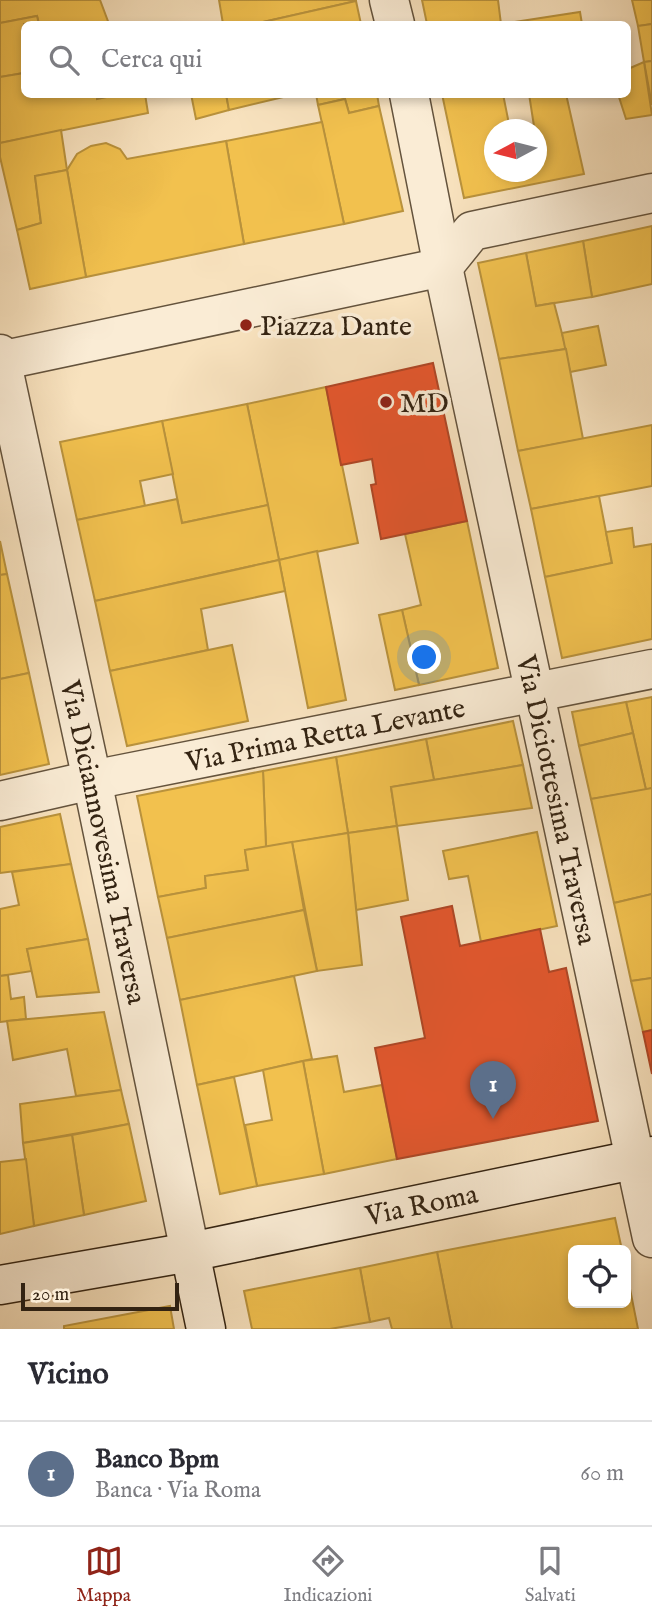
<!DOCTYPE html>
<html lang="it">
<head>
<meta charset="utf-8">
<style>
	:root { --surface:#fff; --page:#f7f7f7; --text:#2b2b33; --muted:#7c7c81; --line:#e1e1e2; --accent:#8f2418 }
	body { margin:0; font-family:"IM FELL English",serif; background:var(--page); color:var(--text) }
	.controls { position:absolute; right:21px; bottom:21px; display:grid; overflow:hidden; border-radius:10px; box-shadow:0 4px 10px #0003 }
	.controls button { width:63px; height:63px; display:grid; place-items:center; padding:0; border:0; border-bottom:2px solid var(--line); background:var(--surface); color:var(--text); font:35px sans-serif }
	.compass { position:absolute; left:484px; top:119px; width:63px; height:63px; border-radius:50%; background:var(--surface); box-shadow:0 4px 10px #0003; rotate:263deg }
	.scale { position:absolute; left:21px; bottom:18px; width:158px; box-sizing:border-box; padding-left:7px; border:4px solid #332312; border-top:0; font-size:19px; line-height:24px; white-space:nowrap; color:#332312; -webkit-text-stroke:5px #faecd5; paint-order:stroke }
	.you { position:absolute; left:425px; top:658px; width:24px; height:24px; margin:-18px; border:5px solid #fff; border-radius:50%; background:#1a73e8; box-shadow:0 0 0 10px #1a73e833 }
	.badge { display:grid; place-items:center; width:46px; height:46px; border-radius:50%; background:var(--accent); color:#fff; font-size:23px; font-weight:700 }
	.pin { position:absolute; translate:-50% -58px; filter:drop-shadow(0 2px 4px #0008) }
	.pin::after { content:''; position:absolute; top:37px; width:24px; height:21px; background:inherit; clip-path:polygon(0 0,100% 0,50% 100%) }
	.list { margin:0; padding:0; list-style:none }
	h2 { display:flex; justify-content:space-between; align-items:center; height:91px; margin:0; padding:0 28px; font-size:30px }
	h2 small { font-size:23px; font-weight:400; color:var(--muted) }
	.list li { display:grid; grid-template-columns:46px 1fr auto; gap:21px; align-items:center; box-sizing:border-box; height:105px; padding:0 28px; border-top:2px solid var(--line) }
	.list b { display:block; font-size:26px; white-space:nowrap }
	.list p { margin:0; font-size:23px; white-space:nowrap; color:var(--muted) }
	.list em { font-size:23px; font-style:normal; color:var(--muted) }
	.icon { flex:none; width:38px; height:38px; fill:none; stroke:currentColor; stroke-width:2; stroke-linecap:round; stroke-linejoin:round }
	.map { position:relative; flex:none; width:652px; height:1329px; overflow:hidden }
	.search { position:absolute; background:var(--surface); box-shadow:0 4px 10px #0003; left:21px; right:21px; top:21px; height:77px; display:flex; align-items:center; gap:18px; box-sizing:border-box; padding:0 24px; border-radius:10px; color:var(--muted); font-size:26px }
	.sheet { height:196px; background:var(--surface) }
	nav { display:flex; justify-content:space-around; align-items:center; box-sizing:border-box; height:98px; border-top:2px solid var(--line); background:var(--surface); font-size:19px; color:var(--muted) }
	nav a { display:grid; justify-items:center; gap:4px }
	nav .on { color:var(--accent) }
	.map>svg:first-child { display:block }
	.homes { fill:#f2c14e; stroke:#b9923c; stroke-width:2; fill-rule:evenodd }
	.shops { fill:#e4572e; stroke:#af4726; stroke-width:2 }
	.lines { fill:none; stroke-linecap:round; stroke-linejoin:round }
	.street-casing { stroke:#64533d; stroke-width:41 }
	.secondary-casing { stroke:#332312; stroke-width:41 }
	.street { stroke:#faecd5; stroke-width:38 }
	.secondary { stroke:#faecd5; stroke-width:38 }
	.poi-dot { fill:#8f2418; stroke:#faecd5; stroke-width:2.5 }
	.labels { text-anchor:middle; stroke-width:7; stroke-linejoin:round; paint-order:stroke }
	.poi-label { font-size:28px; fill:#332312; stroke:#faecd5; text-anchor:start }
	.street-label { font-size:28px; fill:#332312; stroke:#faecd5 }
</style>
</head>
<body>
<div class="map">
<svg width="652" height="1329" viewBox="0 0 652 1329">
	<rect width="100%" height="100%" fill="#f8e2be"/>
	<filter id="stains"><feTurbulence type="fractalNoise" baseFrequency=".00286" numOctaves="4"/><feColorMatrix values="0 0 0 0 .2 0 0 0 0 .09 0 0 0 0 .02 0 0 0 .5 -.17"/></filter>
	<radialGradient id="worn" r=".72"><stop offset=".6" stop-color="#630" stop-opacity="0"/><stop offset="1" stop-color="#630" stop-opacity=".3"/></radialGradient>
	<g class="homes">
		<polygon points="0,0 100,0 109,24 39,24 37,16 0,23"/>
		<polygon points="219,0 356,0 356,1 254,24 223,24"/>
		<polygon points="422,0 498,0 501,24 580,12 582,24 427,24"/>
		<polygon points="632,0 652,0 652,24 638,26"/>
		<polygon points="356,1 361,24 254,24"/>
		<polygon points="37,16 39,24 24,24 24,73 0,77 0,23"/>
		<polygon points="652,24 652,61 644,62 638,26"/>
		<polygon points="652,61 652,105 644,62"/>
		<polygon points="644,62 652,115 626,119 618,94 628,94 628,69"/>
		<polygon points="24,73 24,94 97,94 97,99 121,94 145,94 148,113 0,143 0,77"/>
		<polygon points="191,94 226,94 229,110 196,119"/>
		<polygon points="226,94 296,94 229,110"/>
		<polygon points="316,94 377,94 379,106 349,113 345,99 318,105"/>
		<path d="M442 94H503L510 129 534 126 529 94H566L584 174 464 198ZM494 130H536V172H494Z"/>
		<polygon points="345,99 349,113 379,106 403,211 344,224 318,105"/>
		<polygon points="322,122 344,224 244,244 226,141"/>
		<polygon points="61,130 67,170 35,176 41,223 17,230 0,157 0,143"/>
		<polygon points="226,141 244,244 86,277 67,170 77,154 91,146 106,143 120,149 127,159"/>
		<polygon points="67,170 86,277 30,289 17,230 41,223 35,176"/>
		<polygon points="652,226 652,284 592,297 583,241"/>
		<polygon points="583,241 592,297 536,306 526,253"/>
		<polygon points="526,253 536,306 554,303 566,349 499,359 478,263"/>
		<polygon points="598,326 606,365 570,372 562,333"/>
		<polygon points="566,349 583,439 518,451 499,359"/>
		<polygon points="326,387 358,543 279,560 247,404"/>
		<polygon points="247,404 268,505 182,523 162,421"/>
		<polygon points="162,421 173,474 140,481 145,506 77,520 60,442"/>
		<polygon points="652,425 652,486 531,509 518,451"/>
		<polygon points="599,496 612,563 545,577 531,509"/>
		<polygon points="177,499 182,523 268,505 279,560 95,601 77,520"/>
		<polygon points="467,521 498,668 419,685 402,610 421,605 405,534"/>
		<polygon points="632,528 634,547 652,544 652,639 562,658 545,577 612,563 606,532"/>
		<polygon points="0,541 7,574 0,575"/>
		<polygon points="317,551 346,700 308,708 279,560"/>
		<polygon points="279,560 285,591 201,609 208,650 110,671 95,601"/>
		<polygon points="7,574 29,673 0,679 0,575"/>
		<polygon points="402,610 419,685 395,690 379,615"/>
		<polygon points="232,645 248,721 127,746 110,671"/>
		<polygon points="29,673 49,764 0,775 0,679"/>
		<polygon points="652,697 652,788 646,790 626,702"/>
		<polygon points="626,702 633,733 579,746 572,712"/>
		<polygon points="513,721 523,765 434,780 426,739"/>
		<polygon points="633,733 646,790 591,799 579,746"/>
		<polygon points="426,739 434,780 391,787 397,826 348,833 336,757"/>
		<polygon points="336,757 348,833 266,847 263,771"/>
		<polygon points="523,765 532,808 397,826 391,787"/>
		<polygon points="263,771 266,847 245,850 248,870 205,876 206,888 158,897 137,796"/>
		<polygon points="652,788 652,894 614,903 591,799"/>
		<polygon points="60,814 71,864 0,873 0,827"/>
		<polygon points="397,826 408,900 356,910 348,833"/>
		<polygon points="537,832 557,926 481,942 468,876 449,879 443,851"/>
		<polygon points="348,833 362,965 317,971 292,842"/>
		<polygon points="292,842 304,910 167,938 158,897 206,888 205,876 248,870 245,850"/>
		<polygon points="71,864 88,939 27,949 32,971 0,976 0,909 19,905 12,872"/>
		<polygon points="652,894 652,978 631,981 614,903"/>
		<polygon points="304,910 317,971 180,1000 167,938"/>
		<polygon points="88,939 99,992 37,997 27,949"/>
		<polygon points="8,975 11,999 24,997 26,1019 0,1022 0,976"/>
		<polygon points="294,976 312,1059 197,1085 180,1000"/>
		<polygon points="652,978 652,1030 643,1032 631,981"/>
		<polygon points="104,1012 121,1090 76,1096 67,1049 13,1060 7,1021"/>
		<polygon points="337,1056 344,1092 382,1085 397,1159 324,1174 303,1061"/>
		<polygon points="303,1061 324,1174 257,1186 245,1125 272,1120 263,1070"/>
		<polygon points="234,1077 257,1186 220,1194 197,1085"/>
		<polygon points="121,1090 129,1124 23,1143 20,1104"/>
		<polygon points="129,1124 146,1201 84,1215 72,1135"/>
		<polygon points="72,1135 84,1215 34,1226 23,1143"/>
		<polygon points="26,1159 34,1226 0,1234 0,1162"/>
		<polygon points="615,1218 622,1250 573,1250 573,1303 626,1303 626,1269 638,1329 452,1329 437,1252"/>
		<polygon points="437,1252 452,1329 392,1329 389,1318 370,1322 360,1268"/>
		<polygon points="360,1268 370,1322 330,1329 252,1329 244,1291"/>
		<polygon points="170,1306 174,1329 64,1329 64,1326"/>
	</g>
	<g class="shops">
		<polygon points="433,363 467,521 381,539 371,485 376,484 372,459 341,465 326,387"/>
		<polygon points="452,906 460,946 540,929 549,972 566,968 598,1121 397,1159 375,1048 425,1038 401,917"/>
		<polygon points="652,1030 652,1074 643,1032"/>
	</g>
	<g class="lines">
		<defs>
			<g id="street">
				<polyline points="389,0 395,24"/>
				<path id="s1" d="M409 94 443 267 652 1238"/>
				<path id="s2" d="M0 354 92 780 190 1252"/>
				<polyline points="0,361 443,267 472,231 652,193"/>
				<path id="s3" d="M0 801 92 780 652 669"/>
			</g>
			<g id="secondary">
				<polyline points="190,1252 206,1329"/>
				<path id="s4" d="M0 1285 190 1252 652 1156"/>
			</g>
		</defs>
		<use href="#street" class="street-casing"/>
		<use href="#secondary" class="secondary-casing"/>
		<use href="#street" class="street"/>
		<use href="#secondary" class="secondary"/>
	</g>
	<g class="poi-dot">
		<circle cx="246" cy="325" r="7"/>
		<circle cx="386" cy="402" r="7"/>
	</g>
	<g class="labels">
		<g class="poi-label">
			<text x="260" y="335">Piazza Dante</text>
			<text x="400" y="412">MD</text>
		</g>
		<g class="street-label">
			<text dy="10" stroke="none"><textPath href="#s3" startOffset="332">Via Prima Retta Levante</textPath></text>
			<text dy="10" stroke="none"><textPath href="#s1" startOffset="721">Via Diciottesima Traversa</textPath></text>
			<text dy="10" stroke="none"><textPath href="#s2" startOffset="499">Via Diciannovesima Traversa</textPath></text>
			<text dy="10" stroke="none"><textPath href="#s4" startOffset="429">Via Roma</textPath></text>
		</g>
	</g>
	<rect width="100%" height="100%" filter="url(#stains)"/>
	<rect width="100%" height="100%" fill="url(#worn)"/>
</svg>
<div class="controls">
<button><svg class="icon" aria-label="locate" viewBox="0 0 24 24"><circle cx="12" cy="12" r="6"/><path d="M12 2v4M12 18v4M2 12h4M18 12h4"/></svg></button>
</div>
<svg class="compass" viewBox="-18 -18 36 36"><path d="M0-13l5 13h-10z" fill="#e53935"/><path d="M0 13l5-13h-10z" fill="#7c7c81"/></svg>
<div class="scale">20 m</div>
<div class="you"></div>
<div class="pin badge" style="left:493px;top:1119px;background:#5c6f8a">1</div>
<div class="search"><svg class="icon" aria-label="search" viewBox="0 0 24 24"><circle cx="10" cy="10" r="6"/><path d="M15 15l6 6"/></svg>Cerca qui</div>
</div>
<section class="sheet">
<h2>Vicino<small></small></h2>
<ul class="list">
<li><span class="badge" style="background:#5c6f8a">1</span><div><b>Banco Bpm</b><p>Banca · Via Roma</p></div><em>60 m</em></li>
</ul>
</section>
<nav>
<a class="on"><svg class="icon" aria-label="map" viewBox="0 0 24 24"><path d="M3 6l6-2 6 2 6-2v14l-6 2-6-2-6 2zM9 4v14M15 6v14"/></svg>Mappa</a>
<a><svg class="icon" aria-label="directions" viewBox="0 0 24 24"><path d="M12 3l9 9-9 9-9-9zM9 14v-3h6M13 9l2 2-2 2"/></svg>Indicazioni</a>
<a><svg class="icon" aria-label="saved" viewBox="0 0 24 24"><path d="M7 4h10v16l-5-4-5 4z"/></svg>Salvati</a>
</nav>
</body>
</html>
